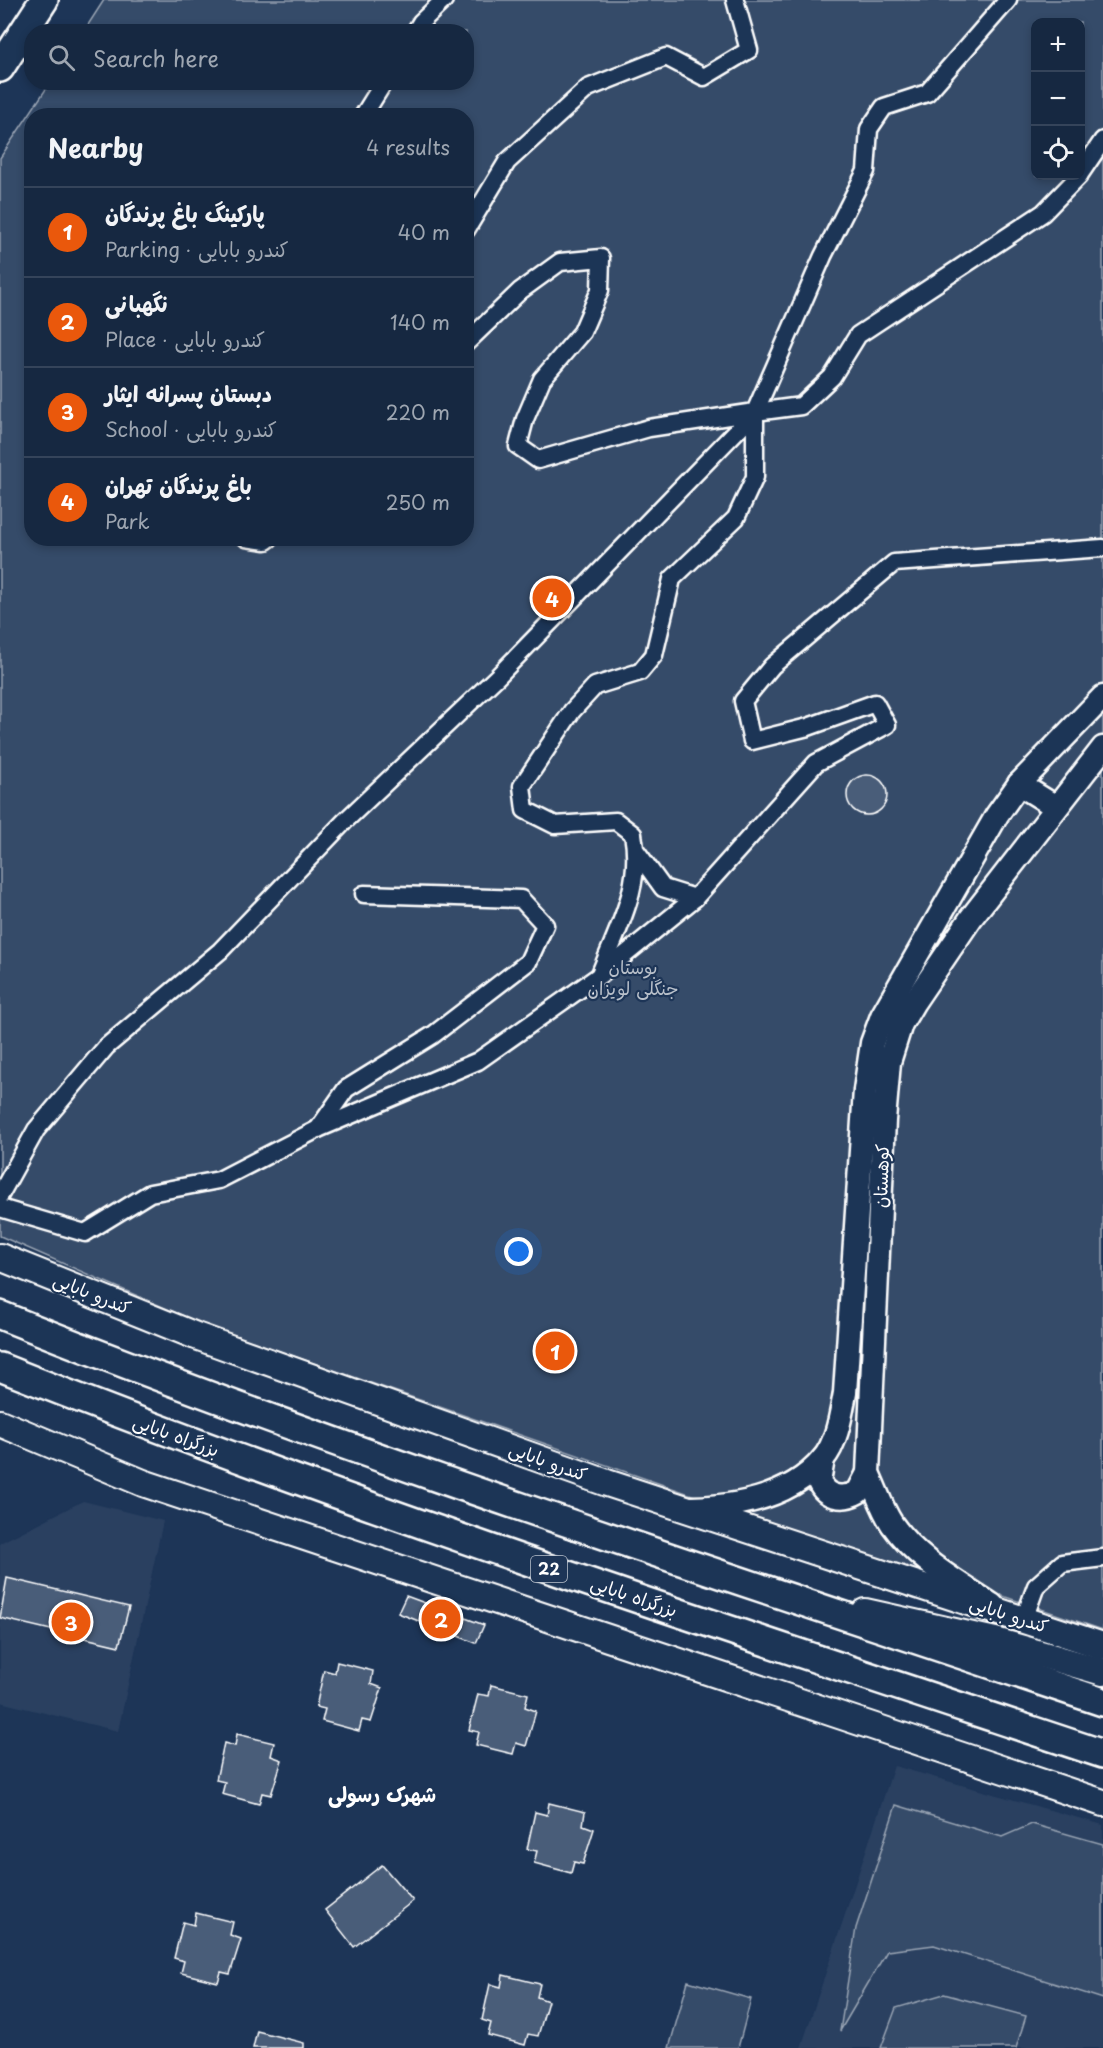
<!DOCTYPE html>
<html lang="en">
<head>
<meta charset="utf-8">
<style>
	:root { --surface:#162841; --page:#23344c; --text:#f1f3f6; --muted:#9ea6b1; --line:#35445a; --accent:#ea580c }
	body { margin:0; font-family:"Playpen Sans","Playpen Sans Arabic",sans-serif; background:var(--page); color:var(--text) }
	.controls { position:absolute; right:18px; top:18px; display:grid; overflow:hidden; border-radius:12px; box-shadow:0 3px 9px #0003 }
	.controls button { width:54px; height:54px; display:grid; place-items:center; padding:0; border:0; border-bottom:2px solid var(--line); background:var(--surface); color:var(--text); font:30px sans-serif }
	.you { position:absolute; left:519px; top:1252px; width:21px; height:21px; margin:-15px; border:4px solid #fff; border-radius:50%; background:#1a73e8; box-shadow:0 0 0 9px #1a73e833 }
	.badge { display:grid; place-items:center; width:39px; height:39px; border-radius:50%; background:var(--accent); color:#fff; font-size:20px; font-weight:700 }
	.pin { position:absolute; translate:-50% -50%; border:3px solid #fff; box-shadow:0 2px 6px #0006 }
	.list { margin:0; padding:0; list-style:none }
	h2 { display:flex; justify-content:space-between; align-items:center; height:78px; margin:0; padding:0 24px; font-size:26px }
	h2 small { font-size:20px; font-weight:400; color:var(--muted) }
	.list li { display:grid; grid-template-columns:39px 1fr auto; gap:18px; align-items:center; box-sizing:border-box; height:90px; padding:0 24px; border-top:2px solid var(--line) }
	.list b { display:block; font-size:22px; white-space:nowrap }
	.list p { margin:0; font-size:20px; white-space:nowrap; color:var(--muted) }
	.list em { font-size:20px; font-style:normal; color:var(--muted) }
	.icon { flex:none; width:33px; height:33px; fill:none; stroke:currentColor; stroke-width:2; stroke-linecap:round; stroke-linejoin:round }
	.map { position:relative; flex:none; width:1103px; height:2048px; overflow:hidden }
	.search { position:absolute; background:var(--surface); box-shadow:0 3px 9px #0003; left:24px; top:24px; width:450px; height:66px; display:flex; align-items:center; gap:15px; box-sizing:border-box; padding:0 21px; border-radius:24px; color:var(--muted); font-size:22px }
	.panel { position:absolute; background:var(--surface); box-shadow:0 3px 9px #0003; left:24px; top:108px; width:450px; height:438px; border-radius:24px }
	.map>svg:first-child { display:block }
	.built { fill:#2a4161 }
	.green { fill:#364b69; stroke:#9aa5b4; stroke-width:1.5; fill-rule:evenodd }
	.building { fill:#4a5d79; stroke:#fff; stroke-width:1.5 }
	.lines { fill:none; stroke-linecap:round; stroke-linejoin:round }
	.minor-casing { stroke:#fff; stroke-width:21 }
	.secondary-casing { stroke:#fff; stroke-width:27 }
	.primary-casing { stroke:#fff; stroke-width:30 }
	.trunk-casing { stroke:#fff; stroke-width:32 }
	.minor { stroke:#1d3557; stroke-width:16 }
	.secondary { stroke:#1d3557; stroke-width:22 }
	.primary { stroke:#1d3557; stroke-width:26 }
	.trunk { stroke:#1d3557; stroke-width:27 }
	.labels { text-anchor:middle; stroke-width:4.5; stroke-linejoin:round; paint-order:stroke }
	.shield { fill:#1d3557; stroke:#bbc2cd; stroke-width:1.5 }
	.shield-label { font-size:16px; font-weight:bold; fill:#fff }
	.park-label { font-size:18px; fill:#b9c0ca; stroke:#1d3557 }
	.street-label { font-size:18px; fill:#fff; stroke:#1d3557 }
	.neighbourhood-label { font-size:20px; font-weight:bold; fill:#fff; stroke:#1d3557 }
</style>
</head>
<body>
<div class="map">
<svg width="1103" height="2048" viewBox="0 0 1103 2048">
	<rect width="100%" height="100%" fill="#1d3557"/>
	<filter id="ink" filterUnits="userSpaceOnUse"><feTurbulence type="fractalNoise" baseFrequency=".0167" numOctaves="2"/><feDisplacementMap in="SourceGraphic" scale="12" xChannelSelector="R" yChannelSelector="G"/><feConvolveMatrix kernelMatrix="1 2 1 2 8 2 1 2 1" color-interpolation-filters="sRGB"/></filter>
	<g filter="url(#ink)">
		<g class="built">
			<polygon points="83,1501 163,1521 118,1731 0,1702 0,1543"/>
			<polygon points="894,1766 1103,1825 1103,2048 801,2048"/>
		</g>
		<g class="green">
			<path d="M104 0H1103V1630L985 1590 966 1593 726 1511H738L202 1324 0 1236V158L50 83 466 82V32L84 31ZM1036 22H1080V176H1036ZM32 116H466V538H32Z"/>
			<polygon points="896,1805 1002,1837 1032,1824 1103,1844 1103,1999 934,1945 887,1951 840,2031 856,1928"/>
			<polygon points="688,1981 751,1999 738,2048 669,2048"/>
			<polygon points="944,1994 1026,2016 1016,2048 881,2048 896,2008"/>
		</g>
		<g class="building">
			<circle cx="867" cy="795" r="20"/>
			<polygon points="7,1578 129,1607 119,1646 0,1618"/>
			<polygon points="406,1596 484,1625 476,1643 398,1613"/>
			<polygon points="337,1662 373,1671 371,1684 382,1688 371,1722 362,1720 359,1731 322,1721 325,1709 316,1707 324,1670 335,1673"/>
			<polygon points="491,1685 528,1694 525,1707 536,1711 526,1746 516,1743 513,1754 476,1745 479,1732 469,1730 478,1694 489,1696"/>
			<polygon points="237,1734 274,1743 271,1756 282,1760 271,1795 262,1793 259,1804 222,1794 225,1782 216,1780 224,1743 235,1746"/>
			<polygon points="549,1803 585,1812 583,1825 594,1829 583,1864 574,1862 571,1873 534,1863 537,1851 527,1849 535,1812 547,1815"/>
			<polygon points="382,1865 413,1901 354,1947 325,1910"/>
			<polygon points="196,1913 233,1922 230,1935 241,1939 230,1974 221,1972 218,1982 181,1973 184,1961 174,1958 183,1922 194,1925"/>
			<polygon points="503,1975 540,1984 537,1997 548,2001 538,2036 528,2034 525,2045 488,2035 491,2023 482,2020 490,1984 501,1987"/>
			<polygon points="257,2031 304,2043 304,2048 253,2048"/>
		</g>
		<g class="lines">
			<defs>
				<g id="minor">
					<polyline points="415,32 421,22 444,0"/>
					<polyline points="363,116 384,82"/>
					<polyline points="1080,174 1103,140"/>
					<polyline points="466,230 507,162 588,88 666,57 704,77 749,50 735,0"/>
					<polyline points="466,343 520,291 560,262 601,258 600,290 582,332 542,379 525,419 518,446 538,460 649,428 755,412 823,256 866,171 869,129 884,107 927,93 1008,0"/>
					<polyline points="246,538 266,541 270,538"/>
					<polyline points="637,852 663,888 695,898"/>
					<path d="M600 974C618 927 643 886 633 834L616 821 555 825 525 810 522 786 572 711 595 686 640 672 654 655 672 579 736 518 755 477V412"/>
					<polyline points="318,1129 346,1089 433,1035 528,962 545,925 521,899 364,894"/>
					<polyline points="0,1195 36,1130 106,1047 220,951 345,821 497,677 755,412 801,406 832,377 858,335 1043,213 1079,176"/>
					<polyline points="0,1208 85,1233 150,1193 219,1180 318,1129 478,1061 600,975 695,898 816,763 887,725 875,703 808,727 752,741 743,701 772,666 894,563 1103,548"/>
					<polyline points="1024,1619 1036,1586 1062,1563 1103,1558"/>
				</g>
				<g id="secondary">
					<polyline points="1019,784 1056,807"/>
					<path d="M823 1459 819 1482C826 1498 844 1500 858 1492L868 1473"/>
					<path d="M691 1508C736 1507 791 1497 823 1459 837 1443 841 1414 845 1393L865 1090 872 1043 882 1016 997 815 1019 784 1103 697"/>
					<path d="M992 1605C956 1581 917 1560 892 1524 882 1509 876 1490 868 1473L884 1120 889 1062 901 1024 914 1002 971 918 1103 748"/>
				</g>
				<g id="primary">
					<polyline points="0,1257 196,1336 607,1483 1103,1646"/>
					<polyline points="0,1423 143,1483 1103,1803"/>
					<polyline points="865,1612 995,1641 1103,1672"/>
				</g>
				<g id="trunk">
					<polyline points="0,68 44,0"/>
					<path d="M0 1315C362 1460 734 1578 1103 1702"/>
					<path d="M0 1367C362 1511 733 1631 1103 1754"/>
				</g>
			</defs>
			<use href="#minor" class="minor-casing"/>
			<use href="#secondary" class="secondary-casing"/>
			<use href="#primary" class="primary-casing"/>
			<use href="#trunk" class="trunk-casing"/>
			<use href="#minor" class="minor"/>
			<use href="#secondary" class="secondary"/>
			<use href="#primary" class="primary"/>
			<use href="#trunk" class="trunk"/>
		</g>
	</g>
	<g class="labels">
		<rect class="shield" x="531" y="1556" width="36" height="26" rx="4.5"/>
		<g class="shield-label">
			<text x="549" y="1575">22</text>
		</g>
		<g class="park-label">
			<text x="633" y="974">بوستان<tspan x="633" dy="21">جنگلی لویزان</tspan></text>
		</g>
		<g class="street-label">
			<text transform="translate(882 1176) rotate(-88)" y="6">کوهستان</text>
			<text transform="translate(92 1294) rotate(22)" y="6">کندرو بابایی</text>
			<text transform="translate(176 1436) rotate(20)" y="6">بزرگراه بابایی</text>
			<text transform="translate(548 1462) rotate(20)" y="6">کندرو بابایی</text>
			<text transform="translate(634 1597) rotate(19)" y="6">بزرگراه بابایی</text>
			<text transform="translate(1009 1615) rotate(18)" y="6">کندرو بابایی</text>
		</g>
		<g class="neighbourhood-label">
			<text x="382" y="1802">شهرک رسولی</text>
		</g>
	</g>
</svg>
<div class="controls">
<button>+</button>
<button>−</button>
<button><svg class="icon" aria-label="locate" viewBox="0 0 24 24"><circle cx="12" cy="12" r="6"/><path d="M12 2v4M12 18v4M2 12h4M18 12h4"/></svg></button>
</div>
<div class="you"></div>
<div class="pin badge" style="left:555px;top:1351px">1</div>
<div class="pin badge" style="left:441px;top:1619px">2</div>
<div class="pin badge" style="left:71px;top:1622px">3</div>
<div class="pin badge" style="left:552px;top:598px">4</div>
<div class="search"><svg class="icon" aria-label="search" viewBox="0 0 24 24"><circle cx="10" cy="10" r="6"/><path d="M15 15l6 6"/></svg>Search here</div>
<section class="panel">
<h2>Nearby<small>4 results</small></h2>
<ul class="list">
<li><span class="badge">1</span><div><b>پارکینگ باغ پرندگان</b><p>Parking · کندرو بابایی</p></div><em>40 m</em></li>
<li><span class="badge">2</span><div><b>نگهبانی</b><p>Place · کندرو بابایی</p></div><em>140 m</em></li>
<li><span class="badge">3</span><div><b>دبستان پسرانه ایثار</b><p>School · کندرو بابایی</p></div><em>220 m</em></li>
<li><span class="badge">4</span><div><b>باغ پرندگان تهران</b><p>Park</p></div><em>250 m</em></li>
</ul>
</section>
</div>
</body>
</html>
